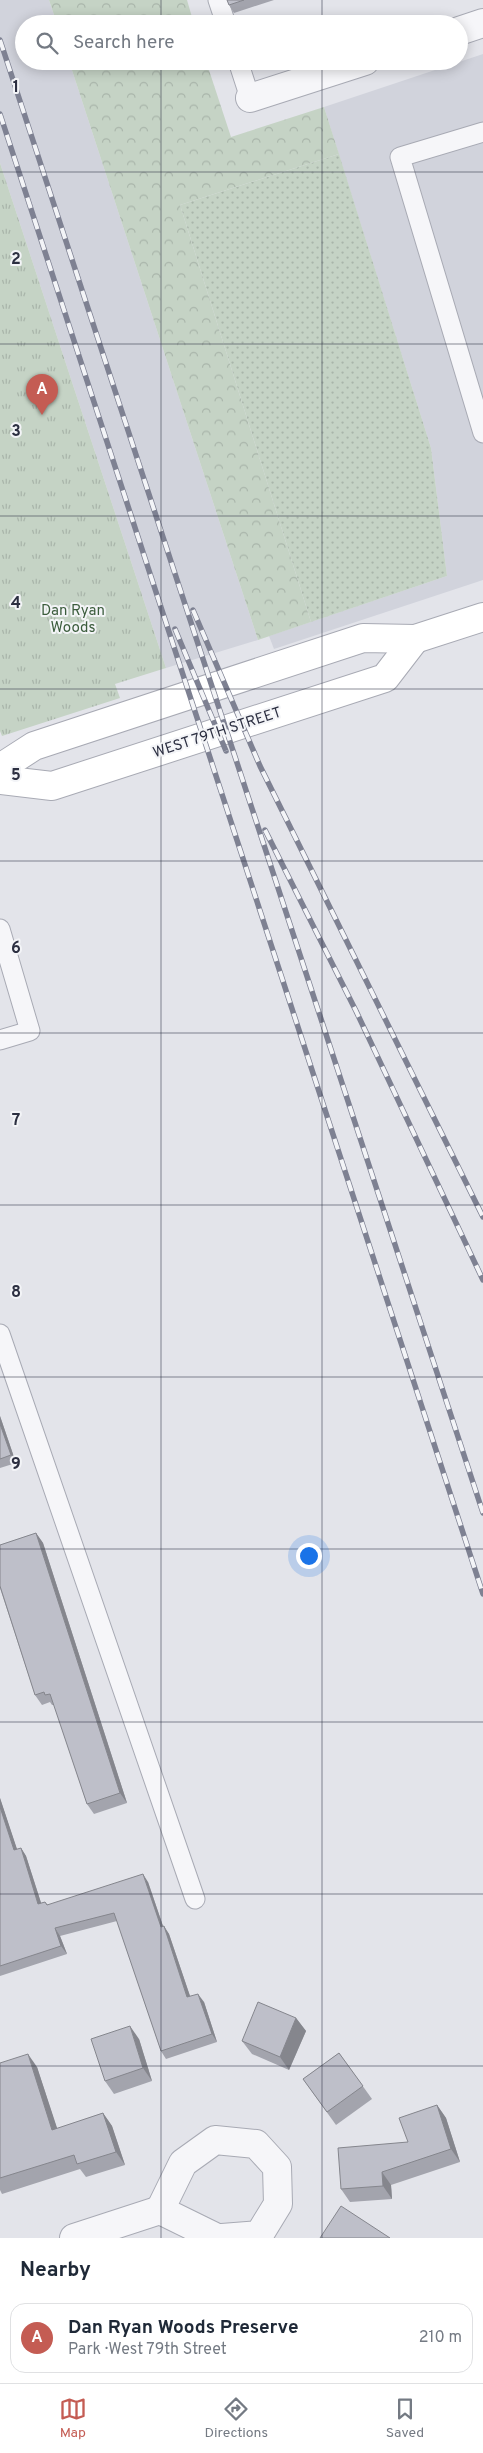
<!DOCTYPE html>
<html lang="en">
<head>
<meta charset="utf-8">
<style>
	:root { --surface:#fff; --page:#f2f2f3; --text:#1f2937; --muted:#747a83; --line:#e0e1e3; --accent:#c45c53 }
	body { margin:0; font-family:Overpass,sans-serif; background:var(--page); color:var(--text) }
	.you { position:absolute; left:308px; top:1555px; width:18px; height:18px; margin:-12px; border:4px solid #fff; border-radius:50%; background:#1a73e8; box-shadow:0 0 0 8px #1a73e833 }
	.badge { display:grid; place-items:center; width:32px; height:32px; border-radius:50%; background:var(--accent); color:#fff; font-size:16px; font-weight:700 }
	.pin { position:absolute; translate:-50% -41px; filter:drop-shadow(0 1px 2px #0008) }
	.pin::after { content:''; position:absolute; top:26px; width:18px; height:15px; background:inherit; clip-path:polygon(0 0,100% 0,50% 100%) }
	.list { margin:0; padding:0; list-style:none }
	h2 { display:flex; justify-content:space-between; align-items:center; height:65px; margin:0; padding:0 20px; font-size:21px }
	h2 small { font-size:16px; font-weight:400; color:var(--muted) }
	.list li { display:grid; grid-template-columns:32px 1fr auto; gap:15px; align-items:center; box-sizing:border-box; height:70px; margin:0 10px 10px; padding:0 10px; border:1px solid var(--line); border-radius:15px }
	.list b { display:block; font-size:19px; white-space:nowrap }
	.list p { margin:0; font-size:16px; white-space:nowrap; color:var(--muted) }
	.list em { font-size:16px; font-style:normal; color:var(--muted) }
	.icon { flex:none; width:28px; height:28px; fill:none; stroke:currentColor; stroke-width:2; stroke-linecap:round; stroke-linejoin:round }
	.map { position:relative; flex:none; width:483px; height:2238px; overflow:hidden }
	.search { position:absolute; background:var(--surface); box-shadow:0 2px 12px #0003; left:15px; right:15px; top:15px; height:55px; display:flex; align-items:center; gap:12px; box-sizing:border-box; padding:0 18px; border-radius:28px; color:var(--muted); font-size:19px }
	.sheet { height:145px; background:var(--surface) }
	nav { display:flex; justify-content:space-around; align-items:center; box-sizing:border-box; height:70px; border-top:1px solid var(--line); background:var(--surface); font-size:14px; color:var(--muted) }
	nav a { display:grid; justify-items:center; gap:2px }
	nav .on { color:var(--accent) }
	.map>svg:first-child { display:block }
	.built { fill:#d1d3dc }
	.grass { fill:url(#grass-dots) }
	.forest { fill:url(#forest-crowns) }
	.park { fill:url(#park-tufts) }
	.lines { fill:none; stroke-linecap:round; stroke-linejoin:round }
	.lane-casing { stroke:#a8aab4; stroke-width:21 }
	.street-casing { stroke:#a8aab4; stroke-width:30 }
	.secondary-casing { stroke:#a8aab4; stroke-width:30 }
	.lane { stroke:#f6f6f9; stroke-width:19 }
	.street { stroke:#f6f6f9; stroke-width:28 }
	.secondary { stroke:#fff; stroke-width:28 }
	.rail-casing { stroke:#7e8192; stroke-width:5.5 }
	.rail { stroke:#f3f4f7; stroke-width:4; stroke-dasharray:11; stroke-linecap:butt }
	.wall { fill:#a3a4ad }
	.shaded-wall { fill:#85868d }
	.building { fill:#bebfc9; stroke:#85868d }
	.grid { fill:none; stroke:#2c2f41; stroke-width:1; stroke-opacity:0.55 }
	.labels { text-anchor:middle; stroke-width:4; stroke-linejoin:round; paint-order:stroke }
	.park-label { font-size:15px; fill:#3b5c3c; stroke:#f3f4f7 }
	.street-label { font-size:15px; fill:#2c2f41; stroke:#f3f4f7 }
	.grid-label { font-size:16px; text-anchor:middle; font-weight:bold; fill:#2c2f41; stroke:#f3f4f7; stroke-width:4; stroke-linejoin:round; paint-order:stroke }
</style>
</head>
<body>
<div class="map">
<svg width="483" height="2238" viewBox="0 0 483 2238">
	<defs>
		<pattern id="grass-dots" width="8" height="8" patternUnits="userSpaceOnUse" patternTransform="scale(1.25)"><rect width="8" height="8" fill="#c5d3c5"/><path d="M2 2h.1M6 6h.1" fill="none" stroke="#a9b5aa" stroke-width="1.8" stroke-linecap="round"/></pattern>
		<pattern id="forest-crowns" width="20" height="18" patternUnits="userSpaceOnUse" patternTransform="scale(1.25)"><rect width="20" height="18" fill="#c5d3c5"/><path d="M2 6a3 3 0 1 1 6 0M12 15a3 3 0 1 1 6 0" fill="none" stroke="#a9b5aa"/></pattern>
		<pattern id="park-tufts" width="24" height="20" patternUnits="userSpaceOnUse" patternTransform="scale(1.25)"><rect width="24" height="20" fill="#c5d3c5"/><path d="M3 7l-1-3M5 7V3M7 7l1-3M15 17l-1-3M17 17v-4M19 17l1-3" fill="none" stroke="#a9b5aa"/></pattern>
	</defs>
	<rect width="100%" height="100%" fill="#e3e4ea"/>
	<g class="built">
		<polygon points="0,0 49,0 57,24 24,24 24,61 69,61 258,640 166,668 0,163"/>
		<polygon points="483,54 483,580 274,649 269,636 447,576 431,448 324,107"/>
	</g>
	<polygon class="grass" points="339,154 431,448 447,576 311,622 180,205"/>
	<g class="forest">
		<polygon points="49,0 187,0 194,24 57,24"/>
		<polygon points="69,61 206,61 231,137 324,107 339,154 180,205 311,622 258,640"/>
	</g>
	<polygon class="park" points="0,163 166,668 115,684 120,698 2,736 0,731"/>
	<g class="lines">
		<defs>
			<g id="lane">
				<polyline points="218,0 226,24"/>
				<polyline points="238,61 250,98"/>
				<polyline points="483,132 400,157 483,433"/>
				<polyline points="0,929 30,1031 0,1040"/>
				<polyline points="0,1334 195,1899"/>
			</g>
			<g id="street">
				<polyline points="459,31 483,23"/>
				<polyline points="250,98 365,61"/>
				<polyline points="74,2238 160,2210"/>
				<polyline points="217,2238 160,2210 183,2163 215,2140 256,2144 277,2167 278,2204 259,2235 222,2238"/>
			</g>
			<g id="secondary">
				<polyline points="0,768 34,746 363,638 415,639 483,617"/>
				<polyline points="0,780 52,786 385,678 415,639"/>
			</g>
		</defs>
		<use href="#lane" class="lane-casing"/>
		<use href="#street" class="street-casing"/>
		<use href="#secondary" class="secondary-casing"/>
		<use href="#lane" class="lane"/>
		<use href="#street" class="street"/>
		<use href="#secondary" class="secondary"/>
		<defs>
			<g id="rail">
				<polyline points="0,40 483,1513"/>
				<polyline points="0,114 483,1594"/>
				<polyline points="193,610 260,766 483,1217"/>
				<polyline points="175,629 226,751"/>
				<polyline points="265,830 356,1011 483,1280"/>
			</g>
		</defs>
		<use href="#rail" class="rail-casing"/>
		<use href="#rail" class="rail"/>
	</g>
	<g class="wall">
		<polygon points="227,0 274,0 234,13 229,5"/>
		<polygon points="0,1416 16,1463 0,1468"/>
		<polygon points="36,1533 43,1543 127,1803 94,1814 87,1804 54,1705 52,1705 50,1702 42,1705 35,1695 0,1588 0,1545"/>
		<polygon points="0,1798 17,1850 21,1848 26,1856 41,1903 45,1902 48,1905 148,1882 163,1926 169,1934 190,1996 204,2002 217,2042 166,2059 161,2051 117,1921 60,1936 67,1954 0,1976"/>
		<polygon points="296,2018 306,2031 289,2070 252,2054 242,2041"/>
		<polygon points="139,2039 152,2081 114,2094 105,2081"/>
		<polygon points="339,2053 372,2099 336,2125 303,2079"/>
		<polygon points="0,2063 37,2067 57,2129 103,2113 112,2126 125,2165 86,2177 80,2169 2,2194 0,2190"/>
		<polygon points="437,2105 446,2118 460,2162 391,2185 392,2199 350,2202 341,2189 408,2142"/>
	</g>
	<g class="shaded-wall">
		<polygon points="0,1416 16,1463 11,1455 0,1424"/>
		<polygon points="36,1533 43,1543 127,1803 120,1793"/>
		<polygon points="0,1798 20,1858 14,1850 0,1807"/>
		<polygon points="21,1848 26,1856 44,1912 38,1904"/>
		<polygon points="143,1874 148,1882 166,1935 161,1927"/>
		<polygon points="164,1926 169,1934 193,2005 187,1997"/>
		<polygon points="55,1928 60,1936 67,1954 61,1946"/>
		<polygon points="198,1994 204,2002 217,2042 212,2034"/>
		<polygon points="296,2018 306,2031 289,2070 280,2057"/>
		<polygon points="130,2026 139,2039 152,2081 143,2068"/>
		<polygon points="28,2054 37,2067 62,2143 52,2130"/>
		<polygon points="437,2105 446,2118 460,2162 451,2149"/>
		<polygon points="103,2113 112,2126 125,2165 116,2152"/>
		<polygon points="382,2172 391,2185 392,2199 383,2186"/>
	</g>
	<g class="building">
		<polygon points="227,0 244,0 229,5"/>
		<polygon points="0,1424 11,1455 0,1459"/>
		<polygon points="36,1533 120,1793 87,1804 50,1694 45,1695 44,1692 35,1695 0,1586 0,1545"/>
		<polygon points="0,1807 14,1850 21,1848 38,1904 45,1902 47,1905 143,1874 161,1927 164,1926 187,1997 198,1994 212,2034 161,2051 114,1913 55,1928 61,1946 0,1966"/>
		<polygon points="258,2002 296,2018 280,2057 242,2041"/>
		<polygon points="130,2026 143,2068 105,2081 91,2039"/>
		<polygon points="339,2053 363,2086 327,2112 303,2079"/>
		<polygon points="28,2054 52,2130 103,2113 116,2152 77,2164 74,2155 0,2178 0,2063"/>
		<polygon points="437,2105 451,2149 382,2172 383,2186 341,2189 338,2148 408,2142 399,2118"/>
		<polygon points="341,2206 390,2238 320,2238"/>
	</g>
	<path class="grid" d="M161 0V24M322 0V24M161 61V2238M322 61V2238M0 172H483M0 344H483M0 516H483M0 689H483M0 861H483M0 1033H483M0 1205H483M0 1377H483M0 1549H483M0 1722H483M0 1894H483M0 2066H483"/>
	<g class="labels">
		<g class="park-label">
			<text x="73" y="615">Dan Ryan<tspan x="73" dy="17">Woods</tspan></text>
		</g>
		<g class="street-label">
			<text transform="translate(217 732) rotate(-18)" y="5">WEST 79TH STREET</text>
		</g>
	</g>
	<g class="grid-label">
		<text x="16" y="92">1</text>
		<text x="16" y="264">2</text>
		<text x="16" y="436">3</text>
		<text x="16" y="608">4</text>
		<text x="16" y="780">5</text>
		<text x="16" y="953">6</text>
		<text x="16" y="1125">7</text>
		<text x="16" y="1297">8</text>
		<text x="16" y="1469">9</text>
	</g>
</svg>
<div class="you"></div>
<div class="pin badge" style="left:42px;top:415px">A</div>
<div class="search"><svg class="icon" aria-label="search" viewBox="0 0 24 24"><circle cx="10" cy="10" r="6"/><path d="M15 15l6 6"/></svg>Search here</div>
</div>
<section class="sheet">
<h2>Nearby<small></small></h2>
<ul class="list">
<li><span class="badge">A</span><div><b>Dan Ryan Woods Preserve</b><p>Park · West 79th Street</p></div><em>210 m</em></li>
</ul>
</section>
<nav>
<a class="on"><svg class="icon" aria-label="map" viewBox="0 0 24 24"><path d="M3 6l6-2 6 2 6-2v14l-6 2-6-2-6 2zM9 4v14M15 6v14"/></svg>Map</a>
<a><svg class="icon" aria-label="directions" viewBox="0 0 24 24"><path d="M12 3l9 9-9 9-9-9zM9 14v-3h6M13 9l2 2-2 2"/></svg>Directions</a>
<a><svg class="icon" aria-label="saved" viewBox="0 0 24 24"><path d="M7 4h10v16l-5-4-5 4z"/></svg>Saved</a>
</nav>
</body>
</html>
